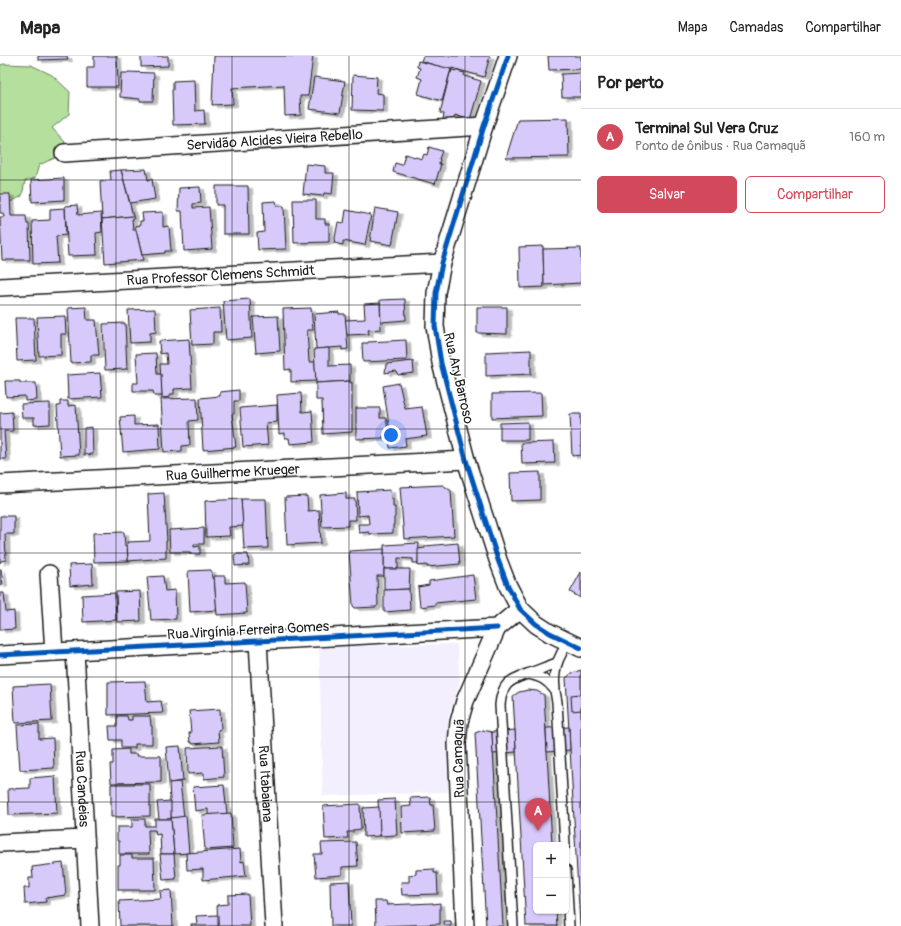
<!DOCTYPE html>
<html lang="pt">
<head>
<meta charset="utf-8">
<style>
	:root { --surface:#fff; --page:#f6f6f6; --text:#222; --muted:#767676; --line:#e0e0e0; --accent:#d1495b }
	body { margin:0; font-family:Pangolin,sans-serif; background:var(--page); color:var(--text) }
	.controls { position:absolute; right:12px; bottom:12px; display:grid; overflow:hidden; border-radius:6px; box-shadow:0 1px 3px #0004 }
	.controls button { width:36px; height:36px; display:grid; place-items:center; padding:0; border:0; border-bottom:1px solid var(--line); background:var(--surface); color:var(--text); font:20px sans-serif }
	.you { position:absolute; left:391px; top:379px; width:14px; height:14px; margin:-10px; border:3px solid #fff; border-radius:50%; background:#1a73e8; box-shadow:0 0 0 6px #1a73e833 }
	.badge { display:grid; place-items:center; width:26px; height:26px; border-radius:50%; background:var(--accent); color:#fff; font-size:13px; font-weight:700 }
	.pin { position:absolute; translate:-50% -33px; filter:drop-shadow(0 1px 2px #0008) }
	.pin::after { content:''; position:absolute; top:21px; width:14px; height:12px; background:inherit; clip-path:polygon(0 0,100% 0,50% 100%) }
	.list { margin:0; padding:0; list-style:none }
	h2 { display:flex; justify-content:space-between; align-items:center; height:52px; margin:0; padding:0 16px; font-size:17px }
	h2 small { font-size:13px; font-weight:400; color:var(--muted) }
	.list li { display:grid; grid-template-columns:26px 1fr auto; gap:12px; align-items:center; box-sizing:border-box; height:56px; padding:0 16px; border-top:1px solid var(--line) }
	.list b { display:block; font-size:15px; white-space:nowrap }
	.list p { margin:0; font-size:13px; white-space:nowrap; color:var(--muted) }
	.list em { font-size:13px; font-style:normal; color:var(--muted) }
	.actions { display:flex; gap:8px; padding:12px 16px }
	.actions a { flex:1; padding:9px 0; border:1px solid var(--accent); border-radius:6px; text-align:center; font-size:14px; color:var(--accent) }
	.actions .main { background:var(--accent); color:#fff }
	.map { position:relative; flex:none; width:581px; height:870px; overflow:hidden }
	header { display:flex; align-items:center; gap:24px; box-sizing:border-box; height:56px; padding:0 20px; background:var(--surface); border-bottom:1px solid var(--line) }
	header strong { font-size:19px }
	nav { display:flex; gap:22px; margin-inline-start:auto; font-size:14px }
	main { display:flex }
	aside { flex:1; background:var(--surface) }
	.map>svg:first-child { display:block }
	.built { fill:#f3effe }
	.green { fill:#b4df9c; stroke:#687e5c }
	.building { fill:#d7c9fa; stroke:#1c1c1c; filter:url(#shadow) }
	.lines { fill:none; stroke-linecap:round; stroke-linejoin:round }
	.service-casing { stroke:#1c1c1c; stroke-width:12 }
	.minor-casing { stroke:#1c1c1c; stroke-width:20 }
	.service { stroke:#fff; stroke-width:9 }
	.minor { stroke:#fff; stroke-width:17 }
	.cycleway-casing { stroke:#fff; stroke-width:8 }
	.cycleway { stroke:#0057b8; stroke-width:5 }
	.grid { fill:none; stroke:#1c1c1c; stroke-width:1; stroke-opacity:0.55 }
	.labels { text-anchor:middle; stroke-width:3.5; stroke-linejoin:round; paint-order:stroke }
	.street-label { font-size:14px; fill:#1c1c1c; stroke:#fff }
</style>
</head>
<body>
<header>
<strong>Mapa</strong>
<nav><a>Mapa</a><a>Camadas</a><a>Compartilhar</a></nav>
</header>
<main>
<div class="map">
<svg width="581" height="870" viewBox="0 0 581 870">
	<defs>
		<filter id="shadow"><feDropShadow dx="4.5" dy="2.5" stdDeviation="0" flood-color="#0004"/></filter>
	</defs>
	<rect width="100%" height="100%" fill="#fff"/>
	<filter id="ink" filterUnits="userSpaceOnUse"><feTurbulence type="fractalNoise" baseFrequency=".025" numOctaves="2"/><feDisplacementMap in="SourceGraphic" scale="8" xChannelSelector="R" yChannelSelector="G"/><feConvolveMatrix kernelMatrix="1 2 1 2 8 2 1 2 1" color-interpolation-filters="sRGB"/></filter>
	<g filter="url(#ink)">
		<polygon class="built" points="457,588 460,625 448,662 450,736 323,740 319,591"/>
		<polygon class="green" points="4,8 31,9 52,19 70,36 69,58 52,72 65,86 57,101 39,109 35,122 25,125 22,140 13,145 0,147 0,9"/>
		<g class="building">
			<polygon points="38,0 67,0 68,3 38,4"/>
			<polygon points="94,0 117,0 118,31 87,31 87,11 94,11"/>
			<polygon points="141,0 168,0 168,10 141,11"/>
			<polygon points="214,0 313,0 308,40 300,40 301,59 285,60 284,29 232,32 233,48 212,49"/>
			<polygon points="423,0 490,0 484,21 452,12 451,14 421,5"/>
			<polygon points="548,0 581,0 581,13 549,14"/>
			<polygon points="418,5 451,13 442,45 418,38 422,23 417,21 420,12 417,11"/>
			<polygon points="452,14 465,17 464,20 481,25 470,64 455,59 453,67 443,64 444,58 440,57 450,17 451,17"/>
			<polygon points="128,16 154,17 153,45 140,45 140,43 120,41 121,17 128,17"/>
			<polygon points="581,17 581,41 562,41 561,18"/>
			<polygon points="353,19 377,21 376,37 383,38 383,55 352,54"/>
			<polygon points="314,21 345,25 340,57 309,53"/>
			<polygon points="194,24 195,55 204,54 205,68 173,69 172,34 173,34 173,25"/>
			<polygon points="568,62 569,101 506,102 518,63"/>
			<polygon points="429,91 442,95 439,103 440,103 439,108 441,108 435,128 393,116 395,107 402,109 405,98 422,103 424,98 427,99"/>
			<polygon points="306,108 325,110 325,117 334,117 332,138 324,137 323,140 303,138"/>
			<polygon points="146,113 148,124 152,123 155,143 130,147 121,114"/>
			<polygon points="121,114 133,160 102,163 100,125 111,124 110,115"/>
			<polygon points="64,122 64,144 32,146 31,124"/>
			<polygon points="216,130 248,130 249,178 223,178 223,149 216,149"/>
			<polygon points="200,131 201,147 193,148 193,152 209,151 212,193 184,195 182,155 178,155 179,132"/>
			<polygon points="0,138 10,138 11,160 26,160 27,168 29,168 30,204 2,204 0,161 4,161 3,157 0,157"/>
			<polygon points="293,144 316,144 316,163 325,163 325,168 329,168 329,186 294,187"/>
			<polygon points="276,145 277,150 284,150 286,193 258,194 257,177 264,176 263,146"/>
			<polygon points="77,149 78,159 101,157 102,176 96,177 97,199 68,200 65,150"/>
			<polygon points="65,152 66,179 56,180 58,207 33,208 32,165 50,164 50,153"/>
			<polygon points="375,152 398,156 392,189 370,185"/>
			<polygon points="346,154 371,159 365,189 343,185 343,189 334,187 338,166 344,167"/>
			<polygon points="163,156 163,171 169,170 171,195 165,195 165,197 142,199 135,170 140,169 140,165 143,165 142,157"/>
			<polygon points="133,160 134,163 132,163 133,174 136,174 143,204 105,207 102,163"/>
			<polygon points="543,190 544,231 520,232 519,191"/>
			<polygon points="581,192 581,227 544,229 543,193"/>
			<polygon points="250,243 252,282 226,284 223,245"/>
			<polygon points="405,243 406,264 381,266 380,244"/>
			<polygon points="380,247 381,273 368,274 369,278 347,279 345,264 365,263 364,248"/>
			<polygon points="86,251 87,264 96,264 99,299 91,299 91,306 71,307 68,252"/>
			<polygon points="477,251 507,251 507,278 477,277"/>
			<polygon points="220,252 221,276 213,276 213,288 192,289 190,254"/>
			<polygon points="311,252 313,274 307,274 309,306 315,306 316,325 291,326 291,313 285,314 283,253"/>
			<polygon points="155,253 156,276 150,277 150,286 130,287 128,254"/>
			<polygon points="339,256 339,258 345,258 348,293 342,294 342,291 316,293 314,258"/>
			<polygon points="65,260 66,278 61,278 61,299 39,300 37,261"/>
			<polygon points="278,260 280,295 256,297 253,261"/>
			<polygon points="15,262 34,262 36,304 17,305"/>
			<polygon points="125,267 127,313 105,314 103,268"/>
			<polygon points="189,283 192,332 174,333 174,338 170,338 170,341 162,342 160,308 167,308 166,297 160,298 159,285"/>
			<polygon points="406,284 407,304 363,306 362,287 368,287 368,286"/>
			<polygon points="329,292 329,310 350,309 350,325 316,327 314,293"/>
			<polygon points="531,294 531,318 486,320 486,296"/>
			<polygon points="156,297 157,318 161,318 162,340 154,340 153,335 133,335 133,327 138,327 136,298"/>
			<polygon points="413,305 414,317 398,319 397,316 396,315 385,317 386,308"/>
			<polygon points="100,317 102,341 68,343 67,319"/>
			<polygon points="5,325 20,325 20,327 36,327 37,344 25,345 25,340 6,341"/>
			<polygon points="350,325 350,327 352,326 352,376 323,378 322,344 316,344 316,327"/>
			<polygon points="399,327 405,353 422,351 427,380 405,383 406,390 390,392 389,382 391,382 383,330"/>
			<polygon points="239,334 239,345 234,345 234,358 232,358 236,391 203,394 200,342 220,340 220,336"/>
			<polygon points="301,337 302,356 312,355 314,386 290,388 289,382 285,382 285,377 279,378 277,339"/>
			<polygon points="541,337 542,360 492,362 492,338"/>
			<polygon points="197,342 198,364 189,365 190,389 182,390 182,395 164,396 161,343"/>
			<polygon points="60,345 68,345 68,350 76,349 79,399 60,400 57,350 60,350"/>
			<polygon points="50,347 50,368 34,369 34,362 22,362 21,348"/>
			<polygon points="277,349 277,366 266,367 268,389 243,391 240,352"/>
			<polygon points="356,352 380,352 380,362 386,362 389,379 383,380 383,382 356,383"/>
			<polygon points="12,356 13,375 4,375 6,403 0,403 0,357"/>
			<polygon points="570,358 581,358 581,399 572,400"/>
			<polygon points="134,360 134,369 159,368 160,393 123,396 120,361"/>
			<polygon points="528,366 528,384 500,384 500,367"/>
			<polygon points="92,371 93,398 84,399 84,372"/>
			<polygon points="554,386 555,407 522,408 521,387"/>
			<polygon points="540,416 540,444 511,445 510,417"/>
			<polygon points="443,429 451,435 454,480 404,483 400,431"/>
			<polygon points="390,434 391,443 393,443 393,451 395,451 395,461 394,462 394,469 393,469 393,477 370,478 369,476 359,477 358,468 369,468 368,459 358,460 357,436"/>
			<polygon points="164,437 167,485 166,485 166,502 128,505 127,486 150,485 148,438"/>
			<polygon points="346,437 346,443 355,443 356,464 348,464 348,470 322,471 320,439"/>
			<polygon points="307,440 308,455 319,454 321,487 287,489 285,441"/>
			<polygon points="241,443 266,443 268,492 244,493"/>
			<polygon points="241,443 243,470 229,471 230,480 206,481 205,445"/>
			<polygon points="0,460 14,460 14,478 5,478 6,504 1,505 0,507"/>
			<polygon points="204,472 204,488 194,488 194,491 200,490 200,498 190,498 190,496 170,496 169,474"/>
			<polygon points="124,476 125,490 127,490 128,505 94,506 93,477"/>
			<polygon points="419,487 418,507 413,507 413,503 398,502 398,513 384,513 384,489"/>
			<polygon points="458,487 460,508 427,511 427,509 418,510 418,493 425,492 425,490"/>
			<polygon points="384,493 384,520 377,520 378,549 376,551 355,552 353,550 349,495"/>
			<polygon points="237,498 248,498 249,509 235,510 234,499"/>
			<polygon points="92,508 93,528 70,530 69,509"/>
			<polygon points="0,513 1,513 3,528 0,529"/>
			<polygon points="384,513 410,513 409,533 384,534"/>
			<polygon points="211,514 212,522 214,522 217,554 190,556 188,515"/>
			<polygon points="581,516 581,542 570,536"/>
			<polygon points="473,519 476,543 435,547 435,549 420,551 418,531 429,529 429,525"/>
			<polygon points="163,520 165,535 175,534 176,563 151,564 147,521"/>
			<polygon points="214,520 225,520 225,527 245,526 247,557 217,559"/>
			<polygon points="409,533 410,554 384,556 384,534"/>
			<polygon points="140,535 141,565 117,566 116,536"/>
			<polygon points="0,537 4,537 6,556 14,555 15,573 0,574"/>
			<polygon points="115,537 116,564 83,566 82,539"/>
			<polygon points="581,614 581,870 580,870 566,622 572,617"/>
			<polygon points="145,625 147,646 161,645 163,657 108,659 108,626"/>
			<polygon points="50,628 52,665 15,667 13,630"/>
			<polygon points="528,634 537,635 544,639 552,789 536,789 536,855 556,855 557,870 526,870 513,640 519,636"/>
			<polygon points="581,638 581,654 572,655 571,639"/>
			<polygon points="220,653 221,673 218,674 219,686 192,688 192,686 190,686 189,677 191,677 189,655"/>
			<polygon points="117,660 127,660 128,664 132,664 132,660 150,660 151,670 152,670 152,688 135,688 135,692 121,692 121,684 110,684 109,670 117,670"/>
			<polygon points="39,668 39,683 53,682 54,712 20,714 17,669"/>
			<polygon points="569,671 570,694 547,696 546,672"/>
			<polygon points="483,674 492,676 503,870 486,870 475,677"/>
			<polygon points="515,674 516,696 493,698 492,676"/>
			<polygon points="180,690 183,725 169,727 166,691"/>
			<polygon points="222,690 224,721 204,723 204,717 188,718 187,692"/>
			<polygon points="129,693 129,698 137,698 137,700 161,700 161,726 111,727 110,708 113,708 113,694"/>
			<polygon points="55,720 57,757 9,759 8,733 30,732 30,722"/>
			<polygon points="180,726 184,761 171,762 169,727"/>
			<polygon points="111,728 150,728 150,760 111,761"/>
			<polygon points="224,729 227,758 208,759 208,753 195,755 193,731"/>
			<polygon points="430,741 431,749 433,749 435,775 402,777 401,751 411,750 410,742"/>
			<polygon points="395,743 397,779 380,780 378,744"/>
			<polygon points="171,745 171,763 159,763 157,746"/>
			<polygon points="360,748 361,773 353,774 353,776 347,776 348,782 325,783 323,750"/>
			<polygon points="379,751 380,780 364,781 363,752"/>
			<polygon points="231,757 233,792 205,794 202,759"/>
			<polygon points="186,760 189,797 174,798 171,762"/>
			<polygon points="132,763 145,763 145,770 155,770 155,763 171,763 174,798 161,798 160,778 156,779 155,774 148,774 149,798 119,798 119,785 117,785 117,771 132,771"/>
			<polygon points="356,786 358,810 342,811 342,819 316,821 314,798 322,798 321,787"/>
			<polygon points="240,793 241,806 244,805 246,820 203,824 203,813 187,814 186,797"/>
			<polygon points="160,798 174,798 176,823 163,824"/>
			<polygon points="120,799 132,799 132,802 154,802 155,834 118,834 118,809 120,809"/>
			<polygon points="63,807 66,839 45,842 46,846 25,848 24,832 29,832 29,822 33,822 32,811"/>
			<polygon points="434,813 434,817 437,817 438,838 402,839 401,826 409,826 409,819 416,818 416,814"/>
			<polygon points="349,825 351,870 331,870 330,826"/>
			<polygon points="171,834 173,870 120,870 119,845 161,843 160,835"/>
			<polygon points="248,838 250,870 218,870 217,849 228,848 228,839"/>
			<polygon points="375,845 386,845 387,849 433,847 433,848 440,847 440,868 376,870"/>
			<polygon points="218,859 218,870 191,870 191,868 197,868 196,860"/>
			<polygon points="444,865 451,865 451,870 445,870"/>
		</g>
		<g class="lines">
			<defs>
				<g id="service">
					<path d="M528 618C540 620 547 624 554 633"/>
					<path d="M565 789 557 646C554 633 553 618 558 605 561 598 564 593 567 585"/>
					<polyline points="566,814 569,870"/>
					<path d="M513 870 500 649C502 628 509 624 527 618 537 615 547 610 557 607"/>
				</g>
				<g id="minor">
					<polyline points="508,0 484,70 442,207 436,237 435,270 441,307 466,404 498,504 508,530 520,553 536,568 550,577 581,592"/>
					<path id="s1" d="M64 97 484 70"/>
					<path id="s2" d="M0 231 442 207"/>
					<path id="s3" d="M0 428 466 404"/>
					<polyline points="49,518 54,596"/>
					<path id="s4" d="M258 585 274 870"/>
					<path id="s5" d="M75 595 90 870"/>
					<polyline points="0,599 497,572"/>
					<polyline points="0,787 85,783"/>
					<path id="s6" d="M465 870 457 688 459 666 465 645 497 572 520 553"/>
				</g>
			</defs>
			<use href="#service" class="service-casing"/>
			<use href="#minor" class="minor-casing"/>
			<use href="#service" class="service"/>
			<use href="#minor" class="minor"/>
			<defs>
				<g id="cycleway">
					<polyline points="508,0 484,70 442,207 436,237 435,270 441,307 466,404 498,504 508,530 520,553 536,568 550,577 581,592"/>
					<polyline points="0,599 497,572"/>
				</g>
			</defs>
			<use href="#cycleway" class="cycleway-casing"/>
			<use href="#cycleway" class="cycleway"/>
		</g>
	</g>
	<path class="grid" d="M116 0V870M232 0V870M349 0V870M465 0V870M0 124H581M0 249H581M0 373H581M0 497H581M0 621H581M0 746H581"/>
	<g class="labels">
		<g class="street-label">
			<text dy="5" stroke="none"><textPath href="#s1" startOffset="211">Servidão Alcides Vieira Rebello</textPath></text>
			<text dy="5" stroke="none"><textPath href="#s2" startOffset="221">Rua Professor Clemens Schmidt</textPath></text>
			<text transform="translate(459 322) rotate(77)" y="5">Rua Ary Barroso</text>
			<text dy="5" stroke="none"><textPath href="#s3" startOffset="233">Rua Guilherme Krueger</textPath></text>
			<text transform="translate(248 574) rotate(-3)" y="5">Rua Virgínia Ferreira Gomes</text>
			<text dy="5" stroke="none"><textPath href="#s6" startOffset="168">Rua Camaquã</textPath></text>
			<text dy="5" stroke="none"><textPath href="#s4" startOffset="143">Rua Itabaiana</textPath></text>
			<text dy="5" stroke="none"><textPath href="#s5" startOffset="138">Rua Candeias</textPath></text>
		</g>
	</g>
</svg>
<div class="controls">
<button>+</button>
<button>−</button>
</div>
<div class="you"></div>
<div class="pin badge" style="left:538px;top:775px">A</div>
</div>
<aside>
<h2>Por perto<small></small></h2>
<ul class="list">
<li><span class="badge">A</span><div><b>Terminal Sul Vera Cruz</b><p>Ponto de ônibus · Rua Camaquã</p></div><em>160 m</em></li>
</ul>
<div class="actions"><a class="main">Salvar</a><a>Compartilhar</a></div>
</aside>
</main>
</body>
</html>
